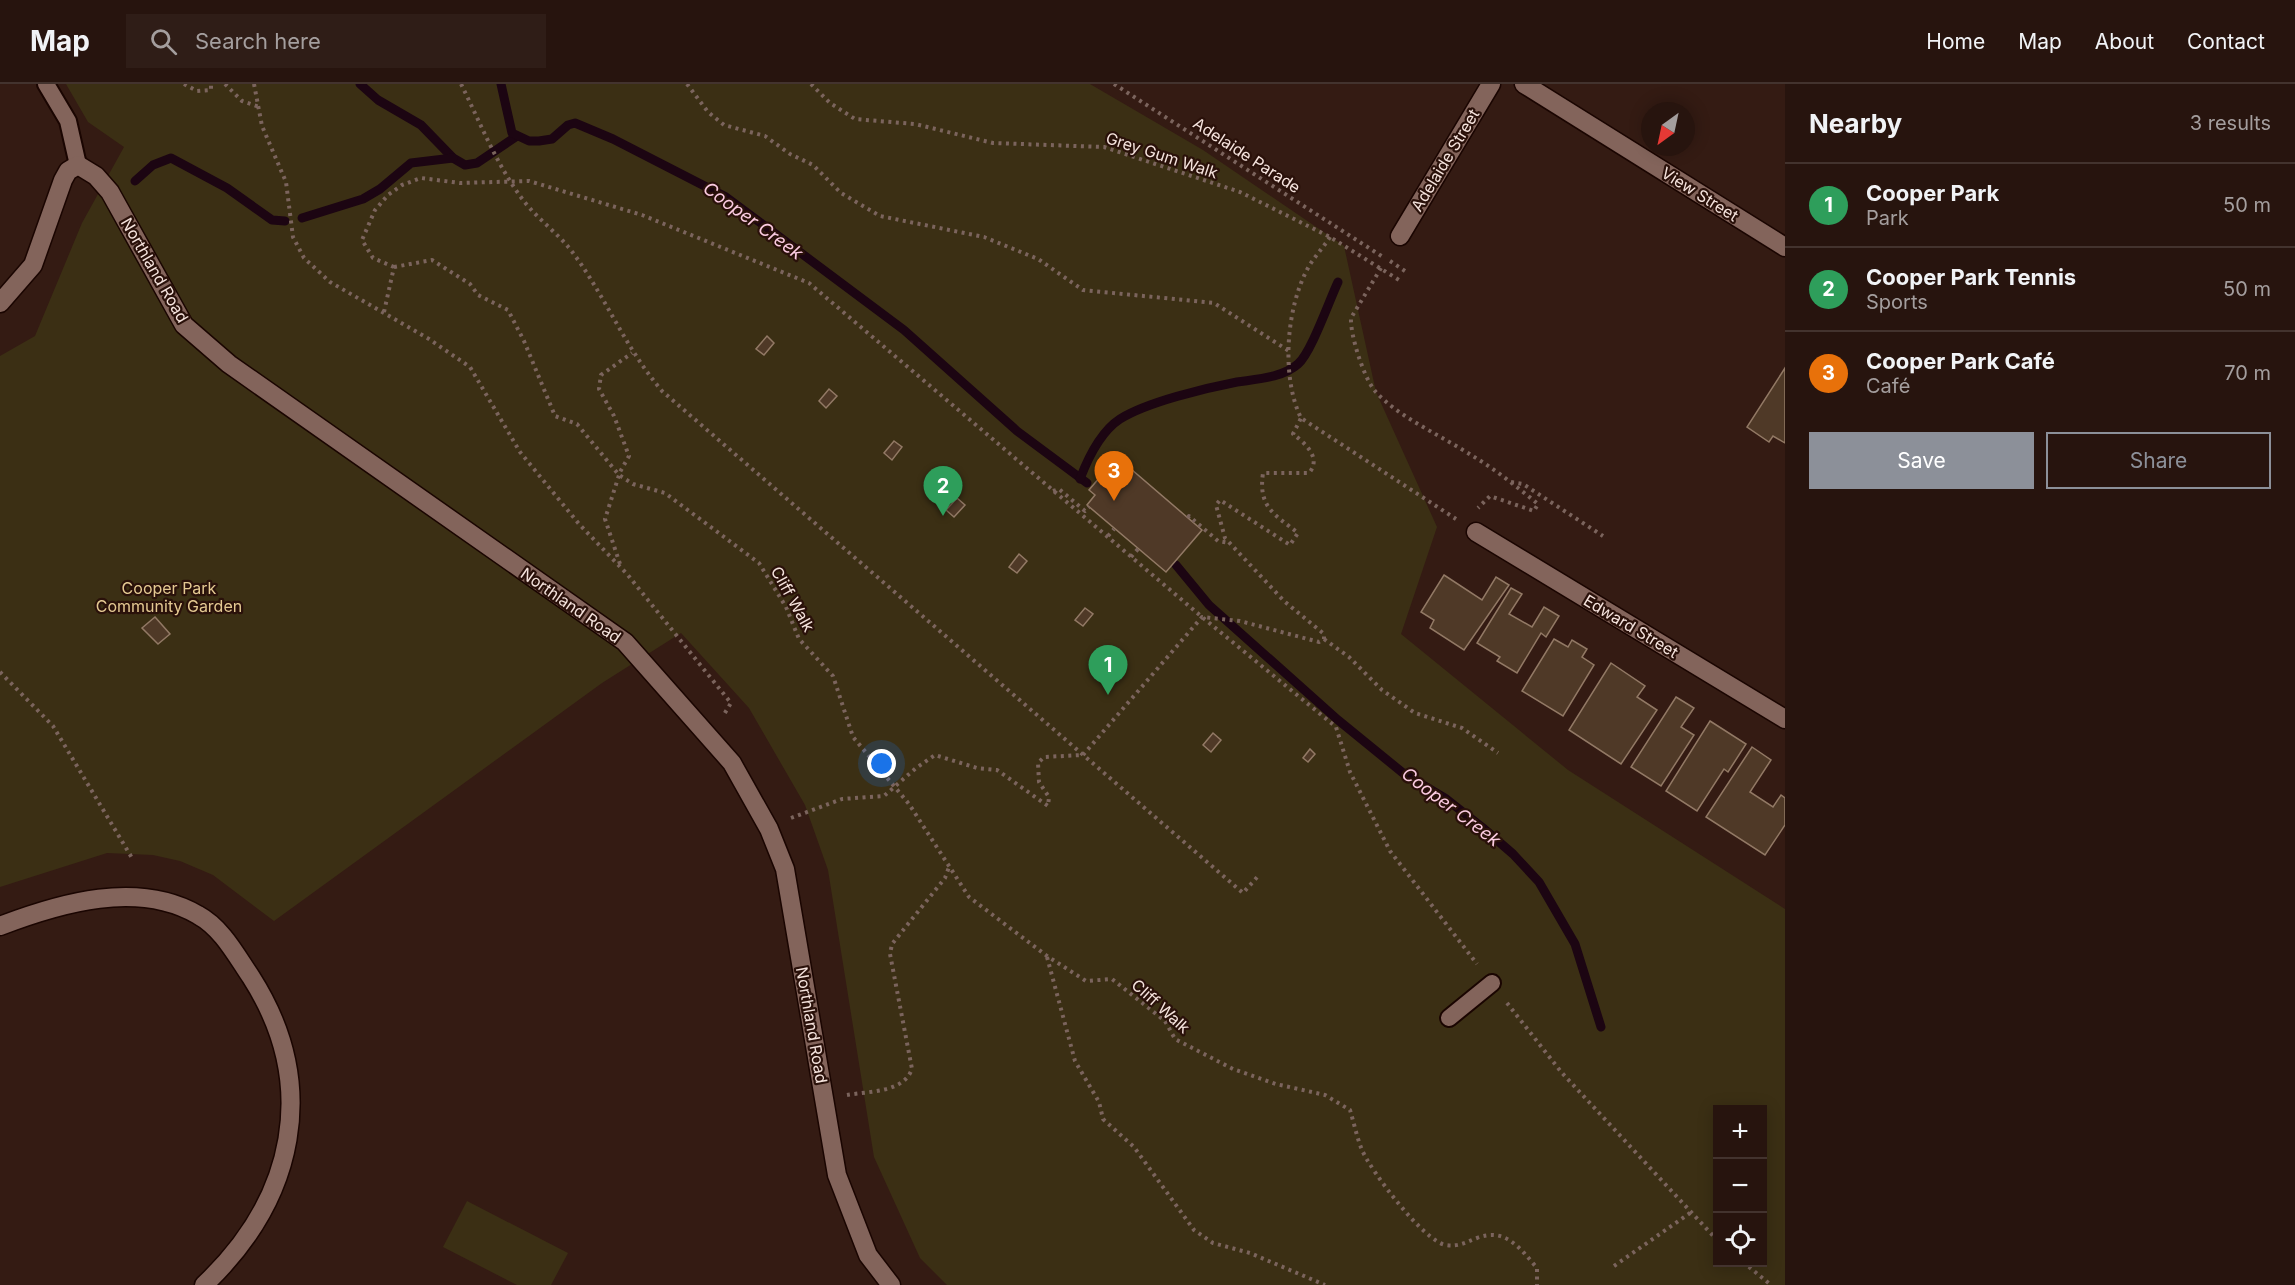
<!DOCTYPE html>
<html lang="en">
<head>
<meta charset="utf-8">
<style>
	:root { --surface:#27140e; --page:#2f1d17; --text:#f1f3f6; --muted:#a49e9e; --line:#43332e; --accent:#8c9099 }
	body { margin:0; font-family:Inter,sans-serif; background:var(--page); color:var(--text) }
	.controls { position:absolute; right:18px; bottom:18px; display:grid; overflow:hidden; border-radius:0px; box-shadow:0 3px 15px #0003 }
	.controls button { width:54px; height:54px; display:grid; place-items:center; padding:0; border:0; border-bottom:2px solid var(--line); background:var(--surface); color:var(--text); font:30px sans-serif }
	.compass { position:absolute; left:1641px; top:18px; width:54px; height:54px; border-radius:50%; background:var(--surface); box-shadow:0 3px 15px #0003; rotate:213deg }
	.you { position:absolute; left:882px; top:680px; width:21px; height:21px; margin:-15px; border:4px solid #fff; border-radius:50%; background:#1a73e8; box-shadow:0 0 0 9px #1a73e833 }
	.badge { display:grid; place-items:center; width:39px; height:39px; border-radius:50%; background:var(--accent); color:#fff; font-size:20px; font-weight:700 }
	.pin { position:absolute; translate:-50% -50px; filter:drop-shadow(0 2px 3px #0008) }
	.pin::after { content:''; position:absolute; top:32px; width:21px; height:18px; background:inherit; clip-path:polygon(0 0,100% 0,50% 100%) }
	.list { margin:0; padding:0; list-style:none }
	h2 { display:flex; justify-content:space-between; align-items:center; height:78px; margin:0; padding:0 24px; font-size:26px }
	h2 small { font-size:20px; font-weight:400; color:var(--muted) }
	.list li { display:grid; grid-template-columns:39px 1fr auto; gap:18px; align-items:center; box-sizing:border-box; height:84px; padding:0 24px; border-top:2px solid var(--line) }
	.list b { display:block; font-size:22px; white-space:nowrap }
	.list p { margin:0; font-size:20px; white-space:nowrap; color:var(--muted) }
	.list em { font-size:20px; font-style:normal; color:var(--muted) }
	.actions { display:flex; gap:12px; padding:18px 24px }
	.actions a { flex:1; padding:14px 0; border:2px solid var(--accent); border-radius:0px; text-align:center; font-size:21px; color:var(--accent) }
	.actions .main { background:var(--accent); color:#fff }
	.icon { flex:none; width:33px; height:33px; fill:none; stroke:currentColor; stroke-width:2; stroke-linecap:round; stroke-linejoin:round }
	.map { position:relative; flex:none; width:1785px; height:1201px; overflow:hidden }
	header { display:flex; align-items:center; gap:36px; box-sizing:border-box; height:84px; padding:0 30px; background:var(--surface); border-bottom:2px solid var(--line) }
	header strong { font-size:28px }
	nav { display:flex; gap:33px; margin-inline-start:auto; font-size:21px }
	.search { width:420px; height:54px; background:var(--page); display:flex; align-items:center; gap:15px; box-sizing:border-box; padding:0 21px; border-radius:0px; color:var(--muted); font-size:22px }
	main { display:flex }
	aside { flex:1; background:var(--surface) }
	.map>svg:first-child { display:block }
	.green { fill:#3b2f14; fill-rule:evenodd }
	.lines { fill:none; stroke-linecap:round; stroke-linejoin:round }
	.stream { stroke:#1c0512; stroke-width:9 }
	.building { fill:#4f3927; stroke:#927965; stroke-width:1.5 }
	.lane-casing { stroke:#1a0501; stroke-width:20 }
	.street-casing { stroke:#1a0501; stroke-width:21 }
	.path { stroke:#7b645d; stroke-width:4; stroke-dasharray:3 4.5; stroke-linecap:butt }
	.lane { stroke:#83645b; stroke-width:16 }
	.street { stroke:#83645b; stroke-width:18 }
	.labels { text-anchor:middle; stroke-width:4.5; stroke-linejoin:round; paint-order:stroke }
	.street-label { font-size:16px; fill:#f5e3dd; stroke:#2a110a }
	.park-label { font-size:16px; fill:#e4c992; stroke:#2a110a }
	.water-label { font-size:18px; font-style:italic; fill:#fbcbe1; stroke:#2a110a }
</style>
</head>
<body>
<header>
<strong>Map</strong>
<div class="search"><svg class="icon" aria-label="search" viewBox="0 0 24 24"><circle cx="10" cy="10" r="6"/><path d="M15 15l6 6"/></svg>Search here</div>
<nav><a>Home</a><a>Map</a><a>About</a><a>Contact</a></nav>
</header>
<main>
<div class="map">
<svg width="1785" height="1201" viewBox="0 0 1785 1201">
	<rect width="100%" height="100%" fill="#341b13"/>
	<g class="green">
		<path d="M66 0H1090L1203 66 1344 162 1376 308 1437 443 1401 550 1568 686 1785 825V1201H947L920 1174 874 1073 828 786 805 721 749 624 681 549 602 599 274 837 213 791 180 777 153 771 107 769 0 803V272L35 252 82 139 124 63 88 38ZM1718 1026H1762V1178H1718Z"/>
		<polygon points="467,1117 568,1169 551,1201 517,1201 443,1163"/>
	</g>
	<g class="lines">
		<g class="stream">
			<polyline points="360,0 378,16 421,41 453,74 465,81 477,79 517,52"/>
			<polyline points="501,0 512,49 529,57 539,57 552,55 568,41 575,39 613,55 726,113 904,246 1017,347 1087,399"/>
			<polyline points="135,97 153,81 171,74 227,104 272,136 285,137"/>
			<polyline points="302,134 363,115 380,105 411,79 453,74"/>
			<path d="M1080 395C1088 374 1100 348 1120 335 1147 318 1206 304 1237 298 1257 295 1282 294 1298 280 1311 269 1329 217 1338 198"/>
			<polyline points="1176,481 1209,521 1338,636 1403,689 1445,714 1483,744 1513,770 1539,798 1575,860 1601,943"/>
		</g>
	</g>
	<g class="building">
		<polygon points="767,252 774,259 764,271 756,265"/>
		<polygon points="1785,284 1785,359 1773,352 1769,358 1747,343"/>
		<polygon points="829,305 837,312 826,324 819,317"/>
		<polygon points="894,357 902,363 892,376 884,369"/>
		<polygon points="1117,373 1202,446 1166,488 1087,421 1095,411 1089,406"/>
		<polygon points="957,414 965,421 954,433 946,426"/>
		<polygon points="1019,470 1027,477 1017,489 1009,483"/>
		<polygon points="1444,491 1482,516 1496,493 1509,501 1464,566 1430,544 1434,536 1421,528"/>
		<polygon points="1511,504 1522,510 1509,530 1532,543 1544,523 1559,532 1546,553 1541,549 1517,589 1497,577 1500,573 1477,559"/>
		<polygon points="1085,524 1093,530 1083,542 1075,536"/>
		<polygon points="155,533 170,550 158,560 142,544"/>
		<polygon points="1554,555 1568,563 1572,556 1587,565 1582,573 1594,581 1563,632 1522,607"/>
		<polygon points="1611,579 1645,602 1637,613 1657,626 1621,680 1569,646"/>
		<polygon points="1676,613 1694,624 1681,643 1694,651 1661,702 1631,683"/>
		<polygon points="1710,637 1746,660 1728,688 1724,685 1697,727 1666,707"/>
		<polygon points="1213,649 1221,656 1211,668 1203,661"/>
		<polygon points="1752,663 1771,676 1750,708 1773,723 1781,711 1785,714 1785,741 1765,771 1706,733"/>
		<polygon points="1310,665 1315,670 1308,678 1303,674"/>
	</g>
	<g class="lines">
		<defs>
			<g id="lane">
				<polyline points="46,0 68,37 78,81"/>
				<polyline points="1449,934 1492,899"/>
			</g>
			<g id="street">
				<polyline points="1524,0 1785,163"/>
				<polyline points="1400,152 1491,0"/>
				<polyline points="0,219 33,181 63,96 68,87 78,81 96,92 110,108 184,241 229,280 625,558 732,679 769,745 785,785 837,1091 868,1171 891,1201"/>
				<polyline points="1476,448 1785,635"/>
				<path d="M0 842C60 819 138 796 198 831 222 844 236 871 251 893 320 1001 295 1115 204 1201"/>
			</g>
		</defs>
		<use href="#lane" class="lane-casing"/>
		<use href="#street" class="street-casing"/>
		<g class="path">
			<polyline points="184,0 197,7 211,6 211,0"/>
			<polyline points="225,0 242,17 259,23"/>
			<polyline points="254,0 262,42 286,98 293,153 304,174 330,198 429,255 470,283 520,368 579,440 627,490 731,619 723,632"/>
			<path d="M461 0C481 40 496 80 523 116 539 137 561 151 576 173 608 218 625 263 662 307L1243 809 1259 791"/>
			<polyline points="687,0 708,28 724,41 765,52 790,70 813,81 841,109 880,132 984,153 1038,175 1083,206 1214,219 1289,267"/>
			<polyline points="811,0 830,19 855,35 915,40 993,59 1104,63 1240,108 1330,153 1399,196"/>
			<polyline points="1114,0 1383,173"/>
			<path d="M1330 153C1323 164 1314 173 1308 184 1286 224 1281 293 1301 334L1456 435"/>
			<polyline points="1390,177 1405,187"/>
			<polyline points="394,183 373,174 362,156 375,126 388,111 402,101 421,94 460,99 529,97 642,131 809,199 1202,533 1336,643 1350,688 1390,767 1477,880"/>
			<path d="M394 183 432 176 470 200 478 211 508 226 524 257 555 332 577 340 619 391 633 400 665 409 759 479 786 523 799 555 833 592 853 653 909 720 969 813 1047 872 1086 897 1112 895 1165 937 1175 955 1233 985 1276 1000 1325 1011 1350 1026C1354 1039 1357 1054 1362 1066 1371 1087 1424 1158 1446 1161 1459 1163 1466 1158 1477 1154 1505 1143 1520 1164 1537 1184V1201"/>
			<path d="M1381 184 1351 234C1350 251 1364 294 1375 307 1398 333 1442 352 1471 371 1495 385 1517 403 1538 420L1534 427 1490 412 1478 424"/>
			<polyline points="384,228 394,183"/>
			<polyline points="1511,398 1523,400 1603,452"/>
			<polyline points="1053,407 1059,405 1085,427 1089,423"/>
			<polyline points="1188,434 1189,432 1218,457 1229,459"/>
			<polyline points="1108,452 1114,445"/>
			<polyline points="1131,473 1138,465"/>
			<polyline points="620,480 605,435 620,388 629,372 614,332 599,305 601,291 632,269"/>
			<polyline points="1324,555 1349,573 1382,606 1415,629 1462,644 1498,669"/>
			<polyline points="0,588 53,642 132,774"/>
			<path d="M1083 671 1202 533 1240 537 1319 558 1324 555V550L1284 517 1225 454 1216 421 1220 416 1290 461 1298 449C1274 430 1258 423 1263 389H1309C1322 374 1305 359 1293 350L1301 334"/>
			<polyline points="791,734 842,715 884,712 916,684 935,671 977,684 997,686 1048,722 1049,713 1039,698 1038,679 1044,673 1083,671"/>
			<polyline points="1047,873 1075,977 1099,1018 1103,1035 1134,1063 1194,1146 1213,1159 1250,1169 1325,1201"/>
			<polyline points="1507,919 1562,989 1718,1157"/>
			<path d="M847 1011C869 1007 903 1009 912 985L890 870 892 860 945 794 949 783"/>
			<polyline points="1743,1178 1771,1201"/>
			<polyline points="1614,1182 1690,1129"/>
		</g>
		<use href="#lane" class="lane"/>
		<use href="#street" class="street"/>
	</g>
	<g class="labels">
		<g class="street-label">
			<text transform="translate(1162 71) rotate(18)" y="6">Grey Gum Walk</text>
			<text transform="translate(1247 71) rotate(33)" y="6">Adelaide Parade</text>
			<text transform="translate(1445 76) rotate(-59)" y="6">Adelaide Street</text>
			<text transform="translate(1700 110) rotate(32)" y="6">View Street</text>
			<text transform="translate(155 186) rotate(60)" y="6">Northland Road</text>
			<text transform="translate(793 515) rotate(61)" y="6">Cliff Walk</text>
			<text transform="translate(571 521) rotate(35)" y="6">Northland Road</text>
			<text transform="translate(1631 542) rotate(31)" y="6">Edward Street</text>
			<text transform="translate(1161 922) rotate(42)" y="6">Cliff Walk</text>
			<text transform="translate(812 941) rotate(80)" y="6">Northland Road</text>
		</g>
		<g class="park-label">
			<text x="169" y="510">Cooper Park<tspan x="169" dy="18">Community Garden</tspan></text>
		</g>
		<g class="water-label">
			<text transform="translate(753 137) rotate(36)" y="6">Cooper Creek</text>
			<text transform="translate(1451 723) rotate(37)" y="6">Cooper Creek</text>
		</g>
	</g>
</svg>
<div class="controls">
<button>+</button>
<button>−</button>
<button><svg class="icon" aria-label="locate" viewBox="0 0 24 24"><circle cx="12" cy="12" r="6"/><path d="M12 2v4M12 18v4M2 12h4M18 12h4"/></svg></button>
</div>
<svg class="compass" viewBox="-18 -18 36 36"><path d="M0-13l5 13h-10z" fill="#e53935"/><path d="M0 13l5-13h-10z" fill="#a49e9e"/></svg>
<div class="you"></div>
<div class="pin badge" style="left:1108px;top:611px;background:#2e9e5b">1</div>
<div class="pin badge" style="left:943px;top:432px;background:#2e9e5b">2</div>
<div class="pin badge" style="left:1114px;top:417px;background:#e8710a">3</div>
</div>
<aside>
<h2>Nearby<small>3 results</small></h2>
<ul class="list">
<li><span class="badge" style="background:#2e9e5b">1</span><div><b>Cooper Park</b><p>Park</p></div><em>50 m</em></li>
<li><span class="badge" style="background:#2e9e5b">2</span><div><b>Cooper Park Tennis</b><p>Sports</p></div><em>50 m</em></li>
<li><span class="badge" style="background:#e8710a">3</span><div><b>Cooper Park Café</b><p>Café</p></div><em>70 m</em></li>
</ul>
<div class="actions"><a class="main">Save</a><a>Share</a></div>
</aside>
</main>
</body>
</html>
